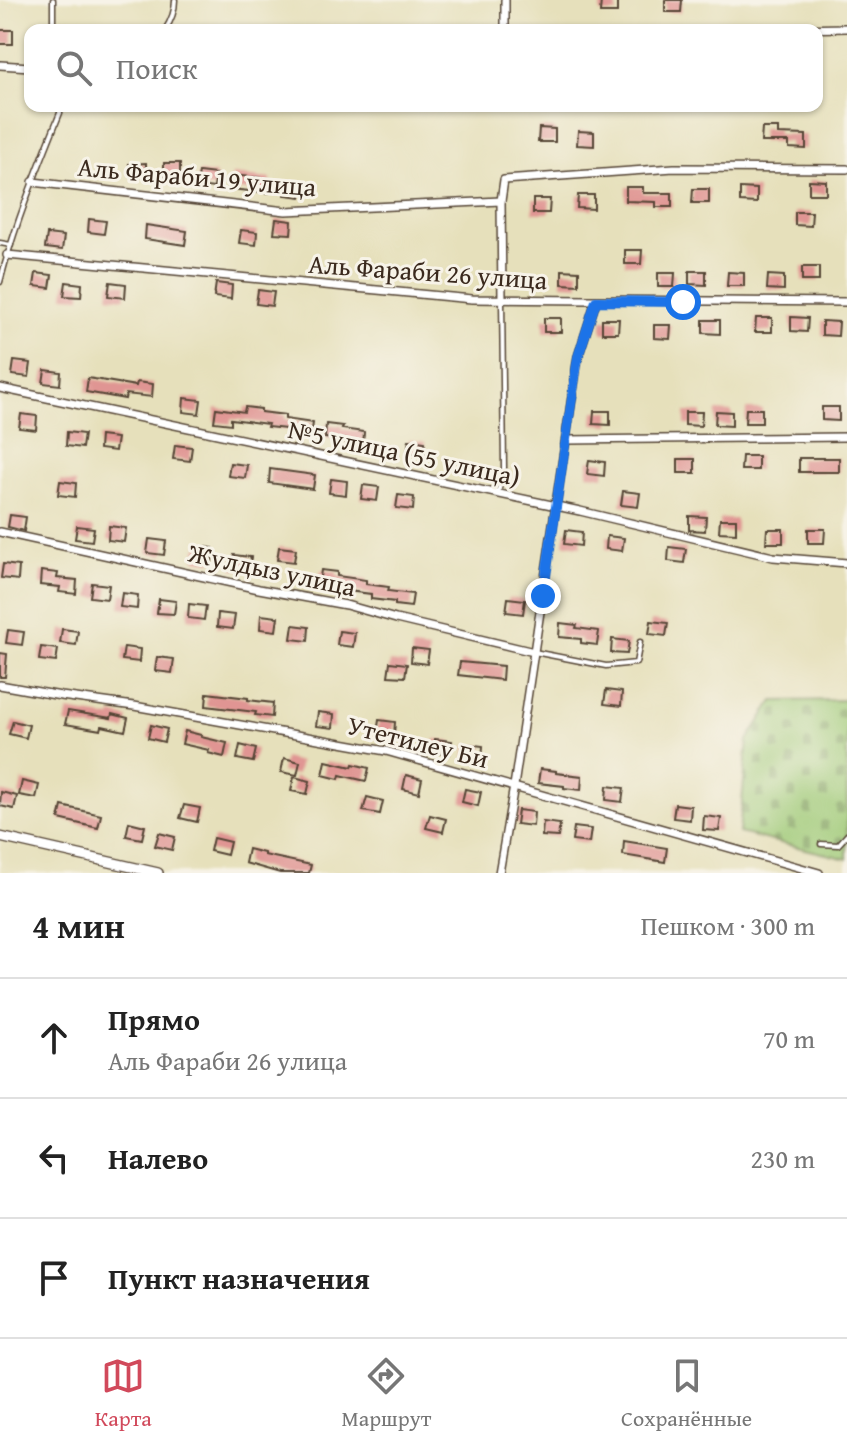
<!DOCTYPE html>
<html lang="ru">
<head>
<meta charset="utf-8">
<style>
	:root { --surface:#fff; --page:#f2f2f2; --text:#222; --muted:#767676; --line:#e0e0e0; --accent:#d1495b }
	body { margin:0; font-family:"Gentium Book Plus",serif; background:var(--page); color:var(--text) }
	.stop { position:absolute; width:24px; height:24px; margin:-18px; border:6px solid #1a73e8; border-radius:50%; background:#fff }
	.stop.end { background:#1a73e8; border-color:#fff; box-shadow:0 2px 8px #0008 }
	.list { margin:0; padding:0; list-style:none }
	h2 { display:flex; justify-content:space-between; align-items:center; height:104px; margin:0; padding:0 32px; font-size:34px }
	h2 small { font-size:26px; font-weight:400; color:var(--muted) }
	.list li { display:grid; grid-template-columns:52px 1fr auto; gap:24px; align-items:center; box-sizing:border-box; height:120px; padding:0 32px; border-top:2px solid var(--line) }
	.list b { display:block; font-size:30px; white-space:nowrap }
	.list p { margin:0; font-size:26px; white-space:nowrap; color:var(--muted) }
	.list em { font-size:26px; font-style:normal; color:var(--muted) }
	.icon { flex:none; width:44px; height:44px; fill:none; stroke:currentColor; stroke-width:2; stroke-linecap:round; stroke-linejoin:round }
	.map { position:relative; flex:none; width:847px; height:873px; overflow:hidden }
	.search { position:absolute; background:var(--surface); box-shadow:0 2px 6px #0004; left:24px; right:24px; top:24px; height:88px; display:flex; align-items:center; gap:20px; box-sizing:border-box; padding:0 28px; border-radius:16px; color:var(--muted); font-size:30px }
	.sheet { height:464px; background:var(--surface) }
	nav { display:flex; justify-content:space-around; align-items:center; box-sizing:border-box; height:112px; border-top:2px solid var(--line); background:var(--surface); font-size:22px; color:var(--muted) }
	nav a { display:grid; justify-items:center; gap:4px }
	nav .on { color:var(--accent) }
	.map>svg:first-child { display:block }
	.cemetery { fill:url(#cemetery-stones); stroke:#6c7a4a; stroke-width:2 }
	.building { fill:#e09593 }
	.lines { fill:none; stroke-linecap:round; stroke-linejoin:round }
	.service-casing { stroke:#554536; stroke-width:7 }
	.minor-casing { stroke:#554536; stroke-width:10 }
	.tertiary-casing { stroke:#554536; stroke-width:12 }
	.service { stroke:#fff; stroke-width:4 }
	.minor { stroke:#fff; stroke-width:7 }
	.tertiary { stroke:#fff; stroke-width:9 }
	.route { stroke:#1a73e8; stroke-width:10 }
	.labels { text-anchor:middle; stroke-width:6; stroke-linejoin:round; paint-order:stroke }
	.street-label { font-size:26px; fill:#3b2a1e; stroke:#f7f3e8 }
</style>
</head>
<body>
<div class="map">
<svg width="847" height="873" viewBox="0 0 847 873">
	<defs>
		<pattern id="cemetery-stones" width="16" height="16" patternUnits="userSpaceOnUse" patternTransform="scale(2)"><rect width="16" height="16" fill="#9dc975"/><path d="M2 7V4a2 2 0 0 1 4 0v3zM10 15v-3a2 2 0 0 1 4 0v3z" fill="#81a35f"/></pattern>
	</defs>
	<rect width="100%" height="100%" fill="#f7f3e8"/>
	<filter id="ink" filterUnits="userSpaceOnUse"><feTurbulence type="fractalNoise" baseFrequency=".0125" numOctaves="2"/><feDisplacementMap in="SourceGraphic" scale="16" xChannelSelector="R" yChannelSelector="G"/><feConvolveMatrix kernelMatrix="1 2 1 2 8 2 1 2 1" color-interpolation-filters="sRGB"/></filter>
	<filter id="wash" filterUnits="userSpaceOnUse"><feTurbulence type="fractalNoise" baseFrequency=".006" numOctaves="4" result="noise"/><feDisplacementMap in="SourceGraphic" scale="32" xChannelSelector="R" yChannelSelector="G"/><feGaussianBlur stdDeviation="1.8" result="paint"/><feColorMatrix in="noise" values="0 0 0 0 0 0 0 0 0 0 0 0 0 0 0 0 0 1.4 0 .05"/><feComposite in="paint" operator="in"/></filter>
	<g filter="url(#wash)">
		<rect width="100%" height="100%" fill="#e6e0bb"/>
		<polygon class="cemetery" points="847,700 847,859 739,833 748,740 773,701"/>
		<g id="blocks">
			<g class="building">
				<polygon points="601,0 617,0 617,13 600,13"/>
				<polygon points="665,0 682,0 681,12 665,12"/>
				<rect x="0" y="30" width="13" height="14"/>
				<polygon points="539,128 555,129 555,142 538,142"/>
				<polygon points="762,128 778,128 778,134 806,135 806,149 789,148 789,142 761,142"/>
				<polygon points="578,131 594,132 594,146 577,145"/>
				<polygon points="146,163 146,177 130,177 129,164"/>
				<polygon points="164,163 180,163 180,176 164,177"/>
				<polygon points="199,172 216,174 214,188 197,186"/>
				<polygon points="232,175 271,179 269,193 230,189"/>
				<polygon points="809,180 826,181 826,194 809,194"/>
				<polygon points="287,182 303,184 301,197 285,195"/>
				<polygon points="626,187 643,187 643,193 672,193 672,207 656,207 656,202 626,201"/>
				<polygon points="740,188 757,189 757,203 740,202"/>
				<polygon points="693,189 709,189 709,203 692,203"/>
				<polygon points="578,195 594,195 594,209 577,208"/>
				<polygon points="533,199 550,199 549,213 533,213"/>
				<polygon points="795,212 812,212 811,226 795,225"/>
				<polygon points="89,219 106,221 104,234 88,232"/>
				<polygon points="276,219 292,221 291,234 274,233"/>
				<polygon points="146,225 187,231 185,245 145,239"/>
				<polygon points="241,230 257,232 256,245 239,243"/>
				<polygon points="47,234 64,236 62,250 45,248"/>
				<polygon points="625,250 642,250 641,264 625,264"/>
				<rect x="802" y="267" width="17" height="14"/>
				<polygon points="562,270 579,271 579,285 562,284"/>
				<polygon points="689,271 706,271 706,285 689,284"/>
				<polygon points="728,272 744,273 744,286 727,286"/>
				<polygon points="36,273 52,275 50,288 34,286"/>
				<polygon points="658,273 675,273 674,287 658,287"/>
				<polygon points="768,275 784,276 784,290 767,289"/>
				<polygon points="66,282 82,284 81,297 64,296"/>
				<polygon points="110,282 126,284 125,298 108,296"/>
				<polygon points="216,283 232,285 231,299 214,297"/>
				<polygon points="258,290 274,292 272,306 256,304"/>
				<polygon points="791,317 808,318 807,332 791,331"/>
				<rect x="544" y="318" width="17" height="14"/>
				<polygon points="756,318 772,318 772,332 755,332"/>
				<polygon points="602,319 619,319 618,333 602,333"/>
				<polygon points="703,320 720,320 720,334 703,333"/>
				<polygon points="822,321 839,322 838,336 822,335"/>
				<polygon points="654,325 671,325 670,339 654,338"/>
				<polygon points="14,361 31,363 29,377 12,375"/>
				<polygon points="45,370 61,372 60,385 43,383"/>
				<polygon points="88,378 136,386 137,382 153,384 152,397 126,394 125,399 86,392"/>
				<polygon points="184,398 201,400 199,414 183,412"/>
				<polygon points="245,407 261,409 261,412 285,415 285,419 313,423 311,436 295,434 295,430 267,427 268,424 231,419 231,424 214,422 216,408 244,412"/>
				<polygon points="822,407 839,407 839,421 822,420"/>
				<polygon points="746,409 762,409 762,423 745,423"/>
				<polygon points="594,411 610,411 610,425 593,424"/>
				<polygon points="716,411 732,412 732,426 715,425"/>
				<polygon points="685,412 702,412 701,426 685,425"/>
				<polygon points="21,414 37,416 36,430 19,428"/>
				<polygon points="326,424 343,426 342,429 364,432 363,446 346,444 347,440 325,438"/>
				<polygon points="67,432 84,434 82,448 66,446"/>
				<polygon points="100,436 117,438 115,451 99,449"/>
				<polygon points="409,440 425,442 424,455 407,453"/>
				<polygon points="175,445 192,447 190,461 173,459"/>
				<polygon points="742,456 758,456 758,470 741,470"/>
				<rect x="799" y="458" width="40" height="14"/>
				<rect x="678" y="459" width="17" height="14"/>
				<polygon points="589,460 605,462 604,476 587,474"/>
				<polygon points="230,463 247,465 245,478 228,476"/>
				<polygon points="270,469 315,475 313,489 269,483"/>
				<polygon points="331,479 347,481 346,495 329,493"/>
				<polygon points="60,481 76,483 75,497 58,495"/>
				<polygon points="363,485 379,487 377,501 361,499"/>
				<polygon points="623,491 640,493 638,507 621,505"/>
				<polygon points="398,495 414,497 413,510 396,508"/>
				<polygon points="10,515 26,517 24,531 8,527"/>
				<polygon points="689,516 706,517 705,531 689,530"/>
				<polygon points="720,519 736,519 736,533 719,532"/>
				<polygon points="77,526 94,528 92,541 75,539"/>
				<polygon points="109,526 126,528 124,542 108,540"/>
				<polygon points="767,529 783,529 783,543 766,543"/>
				<polygon points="808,529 825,529 824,543 808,543"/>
				<polygon points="566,530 582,532 581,546 564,544"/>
				<polygon points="607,536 624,538 622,551 606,549"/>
				<polygon points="149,539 166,541 164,555 147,553"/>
				<polygon points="197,546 213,548 212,562 195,560"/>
				<polygon points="279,547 296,549 294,562 277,560"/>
				<polygon points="669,547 686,549 684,563 668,561"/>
				<polygon points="234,555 251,557 249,570 233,569"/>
				<polygon points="3,564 19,566 18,580 1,578"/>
				<polygon points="321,570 337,572 337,576 366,580 366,584 389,587 388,591 413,594 411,607 395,605 395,602 371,599 371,594 348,591 348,588 319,584"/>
				<polygon points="41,571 58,573 57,578 77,580 76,594 59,592 60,587 40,585"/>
				<polygon points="92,583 109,585 107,599 90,597"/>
				<polygon points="122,593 138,595 137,609 120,607"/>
				<polygon points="508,598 525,600 523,614 506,612"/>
				<polygon points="159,599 176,601 174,614 157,613"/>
				<polygon points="189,604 206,606 204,620 188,618"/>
				<polygon points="218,613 235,615 233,629 217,627"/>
				<polygon points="261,615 278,617 276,631 260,629"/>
				<polygon points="651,621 668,623 666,636 649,634"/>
				<polygon points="560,623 577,625 576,628 599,631 597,645 581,643 581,639 559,637"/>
				<polygon points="293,625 309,627 308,641 291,639"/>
				<polygon points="62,629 78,631 76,645 60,643"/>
				<polygon points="8,630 24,632 22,645 6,643"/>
				<polygon points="339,631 355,633 353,647 337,645"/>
				<polygon points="612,639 629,641 627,654 611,653"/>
				<polygon points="41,647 58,649 56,662 39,660"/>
				<polygon points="124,647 140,649 139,662 122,660"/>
				<polygon points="412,648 429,650 427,664 411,662"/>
				<polygon points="0,653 7,654 5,677 0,677"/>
				<polygon points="157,657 174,659 172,673 155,671"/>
				<polygon points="390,662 407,664 405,677 388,676"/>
				<polygon points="460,662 503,666 502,680 458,675"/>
				<polygon points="606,690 622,692 621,706 604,704"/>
				<polygon points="207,693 248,698 248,700 273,703 272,717 255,715 256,712 206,706"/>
				<polygon points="68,711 111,718 112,714 128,718 125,731 102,726 101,730 65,724"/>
				<polygon points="318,712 334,714 333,728 316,726"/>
				<polygon points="379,720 395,722 394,735 377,733"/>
				<polygon points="13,721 29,725 26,738 9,734"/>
				<polygon points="151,725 167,729 164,742 148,738"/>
				<polygon points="185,731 201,735 201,737 227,743 224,757 208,753 209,750 182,744"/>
				<polygon points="435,739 452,741 450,754 433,753"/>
				<polygon points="467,744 483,746 482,759 465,757"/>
				<polygon points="240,745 256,749 253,762 237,759"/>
				<polygon points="284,758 300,762 297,775 281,772"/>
				<polygon points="326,761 352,767 353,764 369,768 366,781 340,775 339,779 323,775"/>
				<polygon points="540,769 556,771 556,773 582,776 581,790 564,788 564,786 538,783"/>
				<polygon points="406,775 422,779 419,793 403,789"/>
				<polygon points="294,777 310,781 307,794 291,791"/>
				<polygon points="22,781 39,785 36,798 19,795"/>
				<polygon points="607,786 624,788 622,802 606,800"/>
				<polygon points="465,789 481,792 478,806 462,802"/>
				<polygon points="1,792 17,796 14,809 0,806"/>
				<polygon points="367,797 383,801 380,814 363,811"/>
				<polygon points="675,804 691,806 690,820 673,818"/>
				<polygon points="184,805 200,808 197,822 180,818"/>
				<polygon points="62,806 101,815 98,828 59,819"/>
				<polygon points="518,810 534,812 533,826 516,824"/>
				<polygon points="430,815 446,819 443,832 426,828"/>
				<polygon points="704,816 721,818 719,831 703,830"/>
				<polygon points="129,822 145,826 142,839 126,836"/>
				<polygon points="543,822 560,824 558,837 542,836"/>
				<polygon points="574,827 591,829 589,843 572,841"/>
				<polygon points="159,833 175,837 172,850 155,846"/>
				<polygon points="213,838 230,842 227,855 210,851"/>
				<polygon points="624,841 667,848 665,862 623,855"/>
				<polygon points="248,849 264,853 264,855 311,865 309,873 280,873 245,863"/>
			</g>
		</g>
	</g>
	<g filter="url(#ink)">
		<use href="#blocks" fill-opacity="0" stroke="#554536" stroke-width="2"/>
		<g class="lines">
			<defs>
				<g id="service">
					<polyline points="53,30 53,0"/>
					<path d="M165 30C171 21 175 11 175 0"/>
					<polyline points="0,243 11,245"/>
					<path d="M0 282C15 224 38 168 60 113V106"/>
					<polyline points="498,493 504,468 502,300"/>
					<polyline points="534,652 606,666 636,663 640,642"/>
					<polyline points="821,844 838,845 847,835"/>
				</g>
				<g id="minor">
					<polyline points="505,0 505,30"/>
					<polyline points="733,30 847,28"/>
					<polyline points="0,65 30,67"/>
					<polyline points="33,182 286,211 501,201 502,300"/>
					<polyline points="501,201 504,180 674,168 847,169"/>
					<polyline points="7,255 472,299 847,302"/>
					<polyline points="0,388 580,511 773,557 847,563"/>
					<polyline points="566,440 847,437"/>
					<polyline points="0,532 259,589 346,605 396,619 534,652"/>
					<polyline points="0,685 61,696 134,706 386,751 819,873"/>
					<polyline points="499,873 514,786 578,357 596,301"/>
				</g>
				<polyline id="tertiary" points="0,837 158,873"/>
			</defs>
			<use href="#service" class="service-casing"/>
			<use href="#minor" class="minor-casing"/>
			<use href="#tertiary" class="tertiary-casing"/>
			<use href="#service" class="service"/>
			<use href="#minor" class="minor"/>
			<use href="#tertiary" class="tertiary"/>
		</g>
	</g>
	<g class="lines" filter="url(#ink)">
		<polyline class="route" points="543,596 578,357 596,301 683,302"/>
	</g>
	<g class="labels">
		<g class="street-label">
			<text transform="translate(197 177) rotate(5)" y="9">Аль Фараби 19 улица</text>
			<text transform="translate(428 272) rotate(4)" y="9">Аль Фараби 26 улица</text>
			<text transform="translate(404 453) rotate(12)" y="9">№5 улица (55 улица)</text>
			<text transform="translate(272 570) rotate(12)" y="9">Жулдыз улица</text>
			<text transform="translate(418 742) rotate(14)" y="9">Утетилеу Би</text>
		</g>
	</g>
</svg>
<div class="stop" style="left:683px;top:302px"></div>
<div class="stop end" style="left:543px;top:596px"></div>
<div class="search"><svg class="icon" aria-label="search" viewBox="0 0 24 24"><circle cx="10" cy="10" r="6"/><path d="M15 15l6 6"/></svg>Поиск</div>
</div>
<section class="sheet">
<h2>4 мин<small>Пешком · 300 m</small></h2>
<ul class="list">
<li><svg class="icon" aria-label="ahead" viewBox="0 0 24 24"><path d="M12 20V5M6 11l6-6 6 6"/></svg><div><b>Прямо</b><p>Аль Фараби 26 улица</p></div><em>70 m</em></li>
<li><svg class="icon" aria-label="left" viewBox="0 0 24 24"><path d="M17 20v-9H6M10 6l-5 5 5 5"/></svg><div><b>Налево</b></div><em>230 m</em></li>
<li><svg class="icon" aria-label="arrive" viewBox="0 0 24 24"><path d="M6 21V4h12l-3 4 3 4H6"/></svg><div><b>Пункт назначения</b></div></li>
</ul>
</section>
<nav>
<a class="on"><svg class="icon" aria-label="map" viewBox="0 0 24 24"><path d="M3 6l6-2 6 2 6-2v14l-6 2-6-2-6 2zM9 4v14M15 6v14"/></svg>Карта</a>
<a><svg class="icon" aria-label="directions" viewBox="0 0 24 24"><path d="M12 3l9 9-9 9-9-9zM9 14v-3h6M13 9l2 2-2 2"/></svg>Маршрут</a>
<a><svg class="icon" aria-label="saved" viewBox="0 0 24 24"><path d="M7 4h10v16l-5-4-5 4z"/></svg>Сохранённые</a>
</nav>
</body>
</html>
